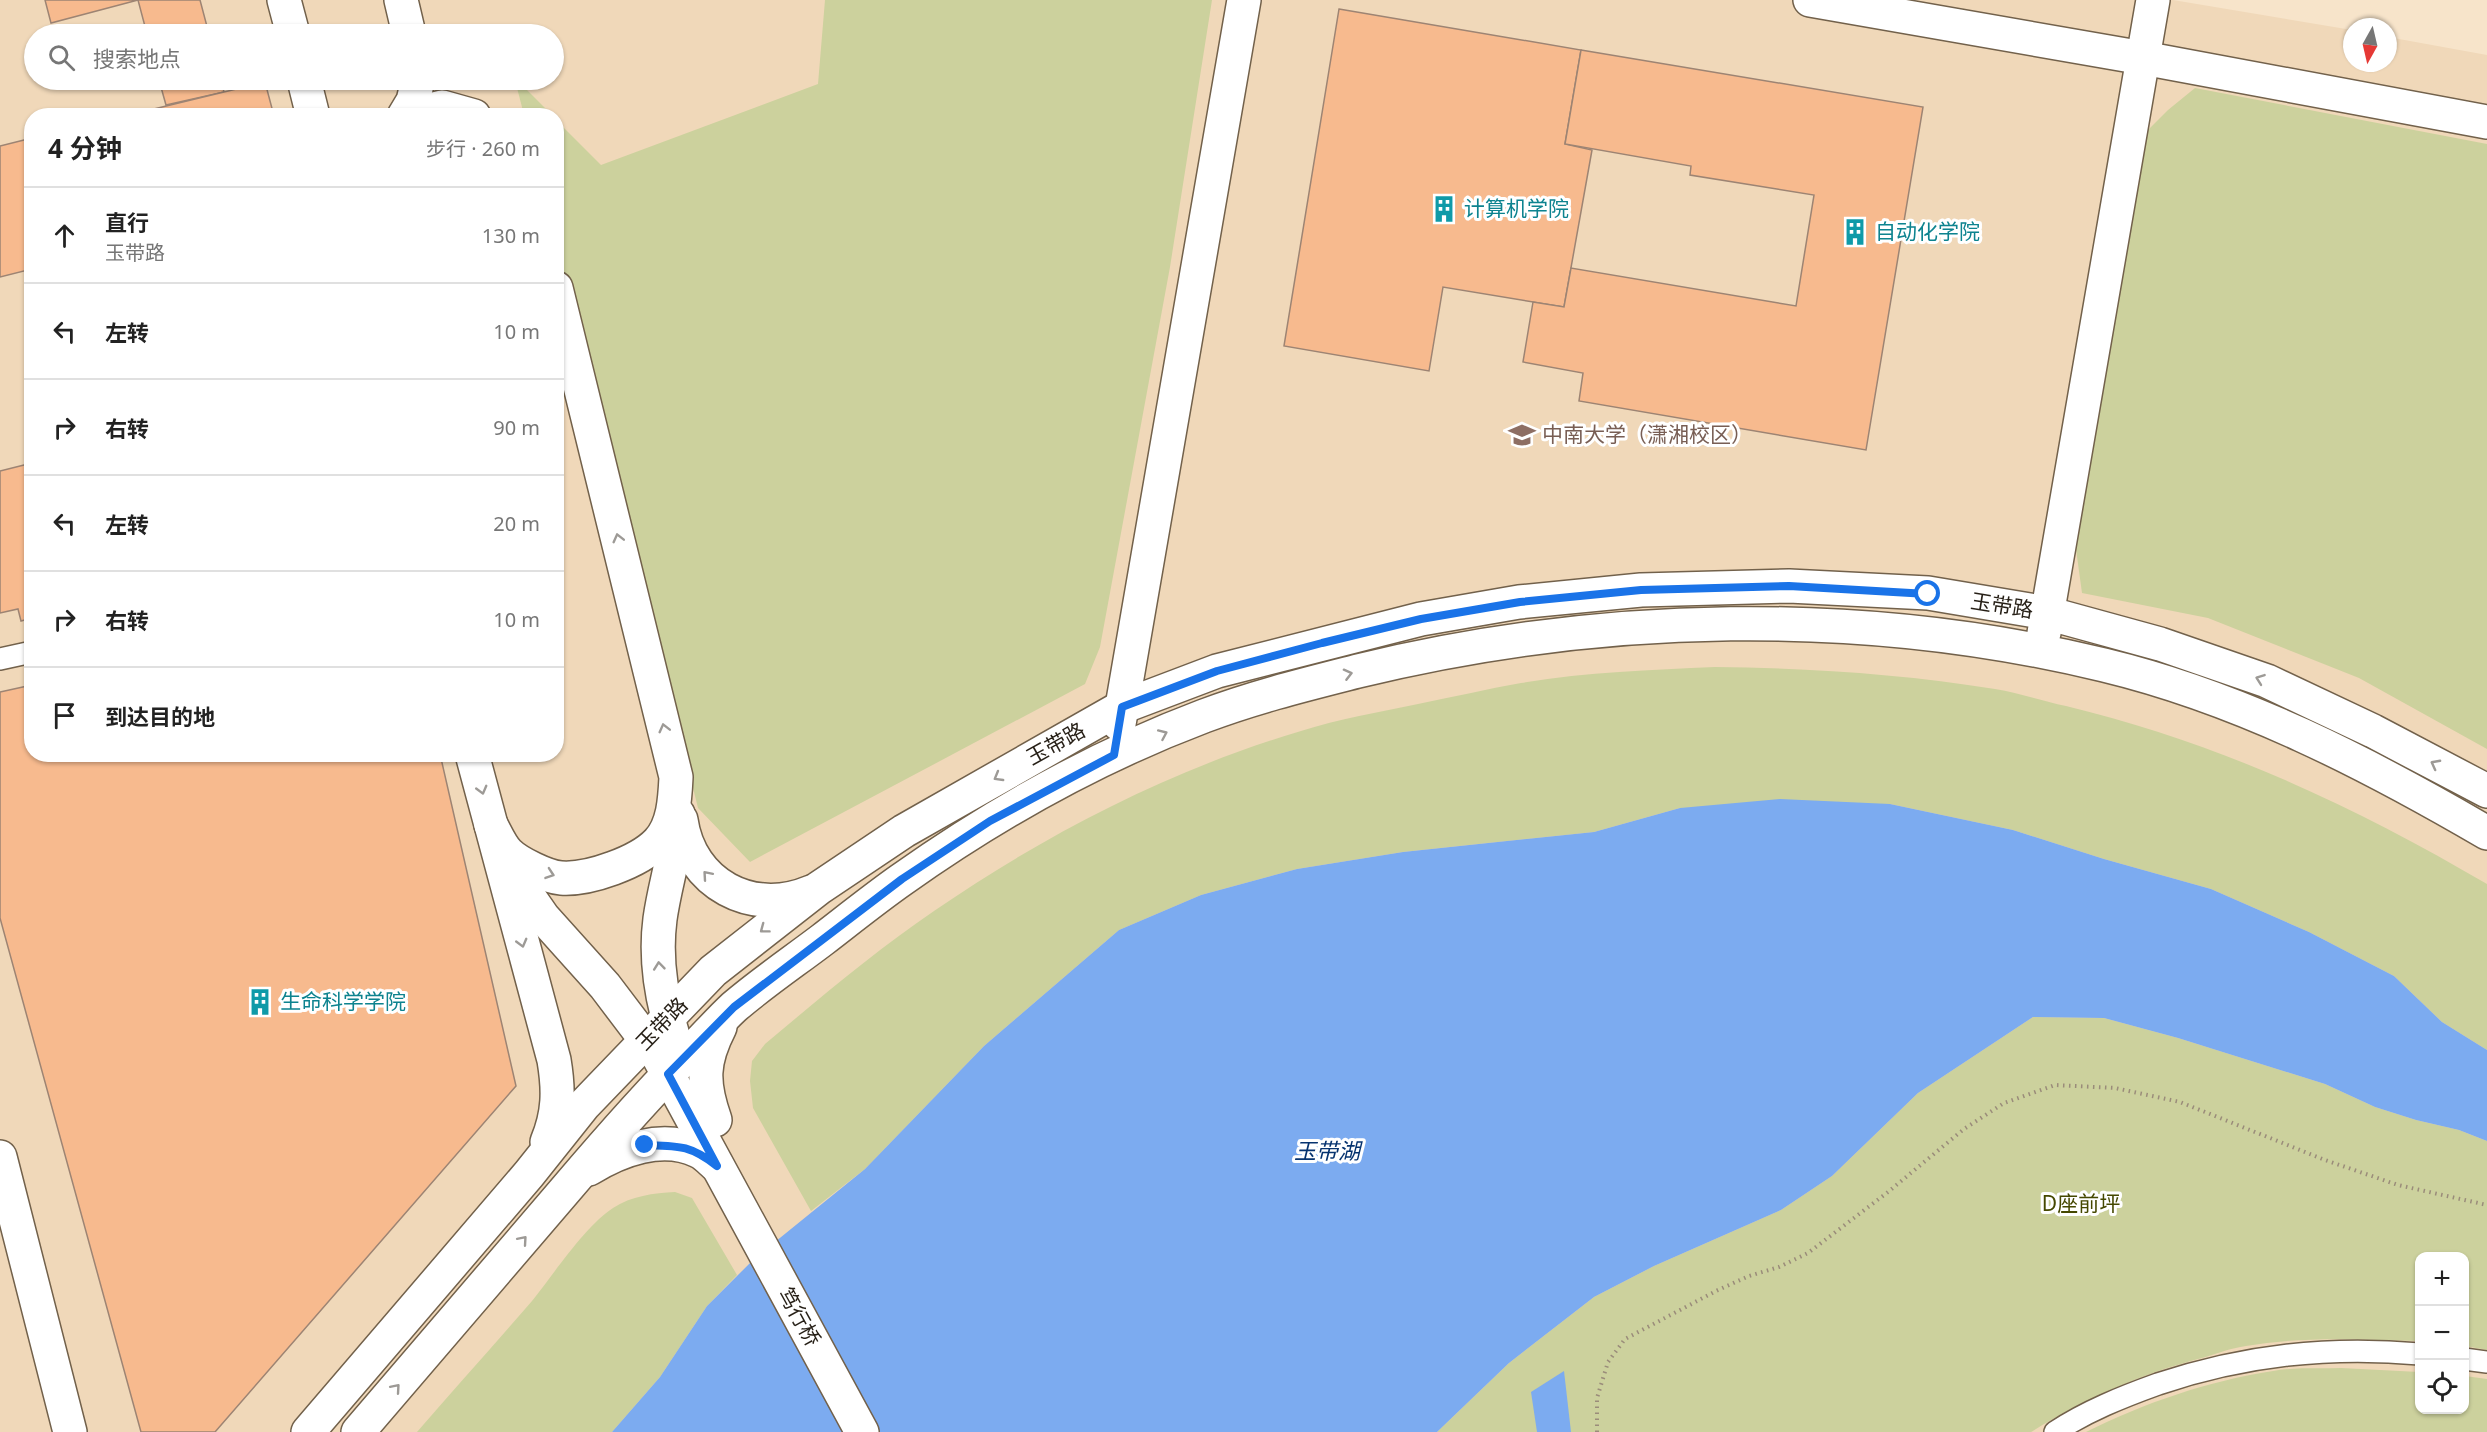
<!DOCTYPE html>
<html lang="zh">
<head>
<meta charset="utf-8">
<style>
	:root { --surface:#fff; --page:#f6f6f6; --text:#222; --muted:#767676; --line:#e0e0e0 }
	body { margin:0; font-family:"Noto Sans","Noto Sans SC",sans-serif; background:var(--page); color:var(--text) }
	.controls { position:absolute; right:18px; bottom:18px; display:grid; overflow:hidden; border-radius:12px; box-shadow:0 2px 4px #0004 }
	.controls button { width:54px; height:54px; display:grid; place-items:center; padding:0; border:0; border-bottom:2px solid var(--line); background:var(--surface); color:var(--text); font:30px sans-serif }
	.compass { position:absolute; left:2343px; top:18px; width:54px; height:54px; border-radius:50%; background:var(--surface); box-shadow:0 2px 4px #0004; rotate:188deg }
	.stop { position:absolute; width:18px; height:18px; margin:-14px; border:4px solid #1a73e8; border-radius:50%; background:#fff }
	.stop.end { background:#1a73e8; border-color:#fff; box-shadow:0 2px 6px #0008 }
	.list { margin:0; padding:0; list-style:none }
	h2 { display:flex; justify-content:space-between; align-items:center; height:78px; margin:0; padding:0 24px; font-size:26px }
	h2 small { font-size:20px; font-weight:400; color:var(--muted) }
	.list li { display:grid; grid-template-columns:39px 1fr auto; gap:18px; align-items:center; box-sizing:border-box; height:96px; padding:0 24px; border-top:2px solid var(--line) }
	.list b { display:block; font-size:22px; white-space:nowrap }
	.list p { margin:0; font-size:20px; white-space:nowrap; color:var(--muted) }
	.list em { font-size:20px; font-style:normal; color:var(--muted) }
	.icon { flex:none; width:33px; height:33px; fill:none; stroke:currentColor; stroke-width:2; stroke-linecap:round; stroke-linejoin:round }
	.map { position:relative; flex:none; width:2487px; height:1432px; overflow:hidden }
	.search { position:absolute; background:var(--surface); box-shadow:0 2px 4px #0004; left:24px; top:24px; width:540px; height:66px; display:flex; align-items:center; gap:15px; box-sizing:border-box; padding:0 21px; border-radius:33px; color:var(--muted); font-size:22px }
	.panel { position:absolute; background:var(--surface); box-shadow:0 2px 4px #0004; left:24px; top:108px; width:540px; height:654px; border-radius:24px }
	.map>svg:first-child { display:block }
	.built { fill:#f0d8b9; fill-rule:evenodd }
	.green { fill:#ccd19d }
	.water { fill:#7cabf0 }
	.building { fill:#f7ba8e; stroke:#9d8473; stroke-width:1.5 }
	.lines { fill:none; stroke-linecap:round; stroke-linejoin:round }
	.service-casing { stroke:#72614b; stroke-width:24 }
	.minor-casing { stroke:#72614b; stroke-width:36 }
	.path { stroke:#9a8c7a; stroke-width:4; stroke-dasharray:1.5 4.5; stroke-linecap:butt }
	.service { stroke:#fff; stroke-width:21 }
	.minor { stroke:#fff; stroke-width:33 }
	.oneway { stroke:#9d9a96 }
	.route { stroke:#1a73e8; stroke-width:8 }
	.labels { text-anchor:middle; stroke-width:6; stroke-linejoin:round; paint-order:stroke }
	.culture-label { font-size:21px; fill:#0d838f; stroke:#fff; text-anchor:start }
	.education-label { font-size:21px; fill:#785e54; stroke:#fff; text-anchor:start }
	.street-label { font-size:21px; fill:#261f16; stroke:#fff }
	.park-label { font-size:21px; fill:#454800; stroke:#fff }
	.water-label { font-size:22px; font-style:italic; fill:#06336f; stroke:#fff }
</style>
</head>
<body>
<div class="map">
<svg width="2487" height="1432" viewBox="0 0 2487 1432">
	<rect width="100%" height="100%" fill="#f7e4ca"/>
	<path class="built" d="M0 0H2173L2352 30V63H2388V37L2487 55V1432H0ZM34 34H554V80H34ZM32 116H556V754H32ZM2420 1256H2464V1410H2420Z"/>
	<g class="green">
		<polygon points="825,0 1212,0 1170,267 1100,647 1085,684 750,862 698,808 557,244 556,120 601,165 818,84"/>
		<polygon points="515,80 517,80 552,115 524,115"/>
		<polygon points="2195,88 2487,144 2487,749 2359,678 2208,618 2082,593 2075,542 2144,134 2168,110"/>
		<path d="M1715 667C1809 668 1902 674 1995 689 2019 693 2043 701 2066 706 2219 743 2352 805 2487 884V1050L2442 1022 2394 976 2309 932 2211 889 2104 859 2013 830 1890 804 1680 808 1594 832 1403 852 1297 869 1201 895 1119 930 984 1046 865 1169 811 1211 753 1108 750 1081 752 1061 765 1044C820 998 875 951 934 911 1046 834 1170 770 1301 731 1339 719 1379 712 1418 704 1453 697 1487 689 1521 683 1585 672 1650 670 1715 667Z"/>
		<path d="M2033 1017 2104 1018 2178 1038 2325 1084 2375 1107 2416 1120 2459 1130 2487 1141V1350L2465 1346 2464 1256H2420L2419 1341C2362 1340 2303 1336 2246 1346 2231 1348 2216 1354 2202 1358 2140 1374 2085 1399 2031 1432H1437L1509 1363 1594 1297 1654 1266 1781 1210 1832 1176 1918 1093Z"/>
		<path d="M675 1192 692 1198 737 1275 707 1306 660 1377 612 1432H417C455 1388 494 1345 532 1301 553 1275 586 1225 613 1208 631 1196 654 1193 675 1192Z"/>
		<path d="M2341 1368 2419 1372 2420 1410H2464L2465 1376 2487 1379V1432H2086C2144 1403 2208 1381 2273 1371 2295 1367 2319 1369 2341 1368Z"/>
	</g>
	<g class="water">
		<polygon points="1780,799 1890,804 2013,830 2104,859 2211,889 2309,932 2394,976 2442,1022 2487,1050 2487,1141 2459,1130 2416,1120 2375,1107 2325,1084 2178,1038 2104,1018 2033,1017 1918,1093 1832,1176 1781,1210 1654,1266 1594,1297 1509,1363 1437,1432 612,1432 660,1377 707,1306 754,1259 865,1169 984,1046 1119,930 1201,895 1297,869 1403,852 1594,832 1680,808"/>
		<polygon points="1564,1371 1571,1432 1537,1432 1531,1392"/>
	</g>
	<g class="building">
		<polygon points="45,0 200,0 209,34 147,34 138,0 51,23"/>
		<polygon points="1339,9 1581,50 1565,144 1592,150 1564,307 1443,287 1429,371 1284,346"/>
		<polygon points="1581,50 1923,107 1866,450 1579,401 1583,373 1523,362 1533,302 1564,307 1571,268 1796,306 1814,195 1690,175 1691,166 1565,144"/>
		<polygon points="159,80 221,80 224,92 166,105"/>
		<polygon points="265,82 274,116 125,116 224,92"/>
		<polygon points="32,138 32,269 0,277 0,146"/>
		<polygon points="32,463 32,618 21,621 18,609 0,613 0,471"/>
		<polygon points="32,685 32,754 440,754 516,1086 215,1432 141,1432 0,918 0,692"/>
	</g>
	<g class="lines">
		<defs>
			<g id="service">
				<polyline points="0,659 32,652"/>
				<polyline points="2464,1359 2487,1362"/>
				<path d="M2055 1432C2087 1411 2122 1397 2158 1384 2245 1355 2328 1346 2420 1354"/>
			</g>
			<g id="minor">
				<polyline points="284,0 293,34"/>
				<polyline points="401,0 409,34"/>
				<polyline points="1810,0 2143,58 2487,122"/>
				<polyline points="304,80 313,116"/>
				<polyline points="404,116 413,101 418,80"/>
				<polyline points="405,116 442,107 474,116"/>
				<polyline points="2044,633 2153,0"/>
				<polyline points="1119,724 1244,0"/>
				<path d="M472 754 554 1060C559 1090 559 1113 547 1142"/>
				<path d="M681 820C690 884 752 917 811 892"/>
				<path d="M491 825C496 834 501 846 508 853 518 863 547 877 561 878 589 880 639 862 658 842 674 825 675 798 676 777L556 288"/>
				<polyline points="503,851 527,894 543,917 605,986 658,1056 862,1432"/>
				<path d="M672 1032C661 996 655 957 660 919 665 883 677 850 678 814"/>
				<path d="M715 1120C702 1083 702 1062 720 1027"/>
				<polyline points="0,1157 70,1432"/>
				<path d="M589 1169C620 1150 662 1134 698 1151 705 1154 711 1161 717 1166"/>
				<polyline points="308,1432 529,1174 584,1105 713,971 819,888 904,831 1122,707 1217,671 1421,619 1519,602 1641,590 1789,586 1928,593 2047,613 2160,644 2267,681 2373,731 2487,791"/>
				<path d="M358 1432C427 1351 497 1270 567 1188 607 1141 647 1095 691 1051 705 1037 719 1021 734 1007 762 983 793 962 822 940 848 920 874 899 901 880 994 814 1098 756 1204 716 1254 697 1307 684 1358 671 1600 612 1861 606 2104 665 2241 698 2367 763 2487 833"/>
			</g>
		</defs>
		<use href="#service" class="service-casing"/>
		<use href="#minor" class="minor-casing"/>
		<polyline class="path" points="1597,1432 1597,1398 1608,1362 1625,1339 1718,1290 1749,1276 1779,1267 1808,1253 1888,1192 1964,1129 2004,1103 2055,1085 2115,1088 2180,1102 2325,1160 2398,1185 2487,1205"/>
		<use href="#service" class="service"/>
		<use href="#minor" class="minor"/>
	</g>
	<defs><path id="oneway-chevron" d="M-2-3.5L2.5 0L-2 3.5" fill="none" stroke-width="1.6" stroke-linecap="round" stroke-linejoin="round" transform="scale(1.5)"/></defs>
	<g class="oneway">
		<use href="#oneway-chevron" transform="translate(618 538) rotate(-104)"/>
		<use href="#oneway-chevron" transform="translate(1348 674) rotate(-14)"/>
		<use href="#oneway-chevron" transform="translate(2260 679) rotate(-160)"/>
		<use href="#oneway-chevron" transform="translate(664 728) rotate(-104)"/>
		<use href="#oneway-chevron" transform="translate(1163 734) rotate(-24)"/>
		<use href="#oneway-chevron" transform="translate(2435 764) rotate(-152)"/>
		<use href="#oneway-chevron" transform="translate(998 777) rotate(150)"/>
		<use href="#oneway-chevron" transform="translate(482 790) rotate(75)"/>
		<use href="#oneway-chevron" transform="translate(550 874) rotate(19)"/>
		<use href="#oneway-chevron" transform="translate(707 875) rotate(-131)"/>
		<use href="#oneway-chevron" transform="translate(764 929) rotate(143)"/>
		<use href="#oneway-chevron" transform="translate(522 943) rotate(75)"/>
		<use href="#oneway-chevron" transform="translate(659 966) rotate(-96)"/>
		<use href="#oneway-chevron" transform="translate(523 1240) rotate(-49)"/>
		<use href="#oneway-chevron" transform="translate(396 1388) rotate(-49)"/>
	</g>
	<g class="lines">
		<path class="route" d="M645 1145C679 1146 690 1145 717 1166L668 1074 734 1007 902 879 990 821 1114 755 1122 707 1217 671 1322 643 1421 619 1520 602 1641 590 1789 586 1928 594"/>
	</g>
	<defs>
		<symbol id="building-bare" viewBox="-9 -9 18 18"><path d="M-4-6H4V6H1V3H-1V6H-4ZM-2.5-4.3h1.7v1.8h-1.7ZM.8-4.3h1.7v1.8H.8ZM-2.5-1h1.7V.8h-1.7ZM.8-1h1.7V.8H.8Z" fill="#0f9aa8" stroke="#fff" stroke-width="2.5" paint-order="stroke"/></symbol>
		<symbol id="university-bare" viewBox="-9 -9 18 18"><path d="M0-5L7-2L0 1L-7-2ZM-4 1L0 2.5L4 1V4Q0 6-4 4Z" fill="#8d6e63" stroke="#fff" stroke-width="2.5" paint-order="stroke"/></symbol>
	</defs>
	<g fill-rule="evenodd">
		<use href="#building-bare" x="1425" y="190" width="38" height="38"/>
		<use href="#building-bare" x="1836" y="213" width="38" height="38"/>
		<use href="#university-bare" x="1503" y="416" width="38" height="38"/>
		<use href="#building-bare" x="241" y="983" width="38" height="38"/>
	</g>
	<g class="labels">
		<g class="culture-label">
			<text x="1464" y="216">计算机学院</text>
			<text x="1875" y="239">自动化学院</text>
			<text x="280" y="1009">生命科学学院</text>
		</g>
		<g class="education-label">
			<text x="1542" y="442">中南大学（潇湘校区）</text>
		</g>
		<g class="street-label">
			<text transform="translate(2002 606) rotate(9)" y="7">玉带路</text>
			<text transform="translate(1056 744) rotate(-29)" y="7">玉带路</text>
			<text transform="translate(662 1024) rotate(-46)" y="7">玉带路</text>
			<text transform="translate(799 1317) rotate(61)" y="7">笃行桥</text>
		</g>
		<g class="park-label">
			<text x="2081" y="1211">D座前坪</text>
		</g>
		<g class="water-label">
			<text x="1327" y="1159">玉带湖</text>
		</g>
	</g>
</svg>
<div class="controls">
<button>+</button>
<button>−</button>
<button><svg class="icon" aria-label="locate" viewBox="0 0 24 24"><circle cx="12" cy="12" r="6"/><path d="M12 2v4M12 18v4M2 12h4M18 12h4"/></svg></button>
</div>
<svg class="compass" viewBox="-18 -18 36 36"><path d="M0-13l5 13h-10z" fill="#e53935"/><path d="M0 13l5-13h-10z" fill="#767676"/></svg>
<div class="stop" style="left:1928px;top:594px"></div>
<div class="stop end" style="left:645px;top:1145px"></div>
<div class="search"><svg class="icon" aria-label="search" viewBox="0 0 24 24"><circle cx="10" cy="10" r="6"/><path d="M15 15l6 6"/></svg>搜索地点</div>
<section class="panel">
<h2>4 分钟<small>步行 · 260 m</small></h2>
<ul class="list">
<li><svg class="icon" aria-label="ahead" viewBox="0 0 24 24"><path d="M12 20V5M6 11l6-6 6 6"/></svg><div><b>直行</b><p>玉带路</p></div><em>130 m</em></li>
<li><svg class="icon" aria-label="left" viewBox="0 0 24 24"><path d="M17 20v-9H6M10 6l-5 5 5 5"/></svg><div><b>左转</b></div><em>10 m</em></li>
<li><svg class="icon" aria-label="right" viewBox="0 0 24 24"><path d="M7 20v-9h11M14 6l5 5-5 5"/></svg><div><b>右转</b></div><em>90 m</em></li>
<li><svg class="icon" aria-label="left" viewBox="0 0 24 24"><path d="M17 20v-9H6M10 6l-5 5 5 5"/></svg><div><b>左转</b></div><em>20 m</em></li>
<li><svg class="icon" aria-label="right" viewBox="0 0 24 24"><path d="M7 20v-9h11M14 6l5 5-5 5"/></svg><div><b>右转</b></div><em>10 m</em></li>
<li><svg class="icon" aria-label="arrive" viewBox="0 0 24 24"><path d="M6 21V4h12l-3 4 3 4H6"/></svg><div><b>到达目的地</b></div></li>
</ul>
</section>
</div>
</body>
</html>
